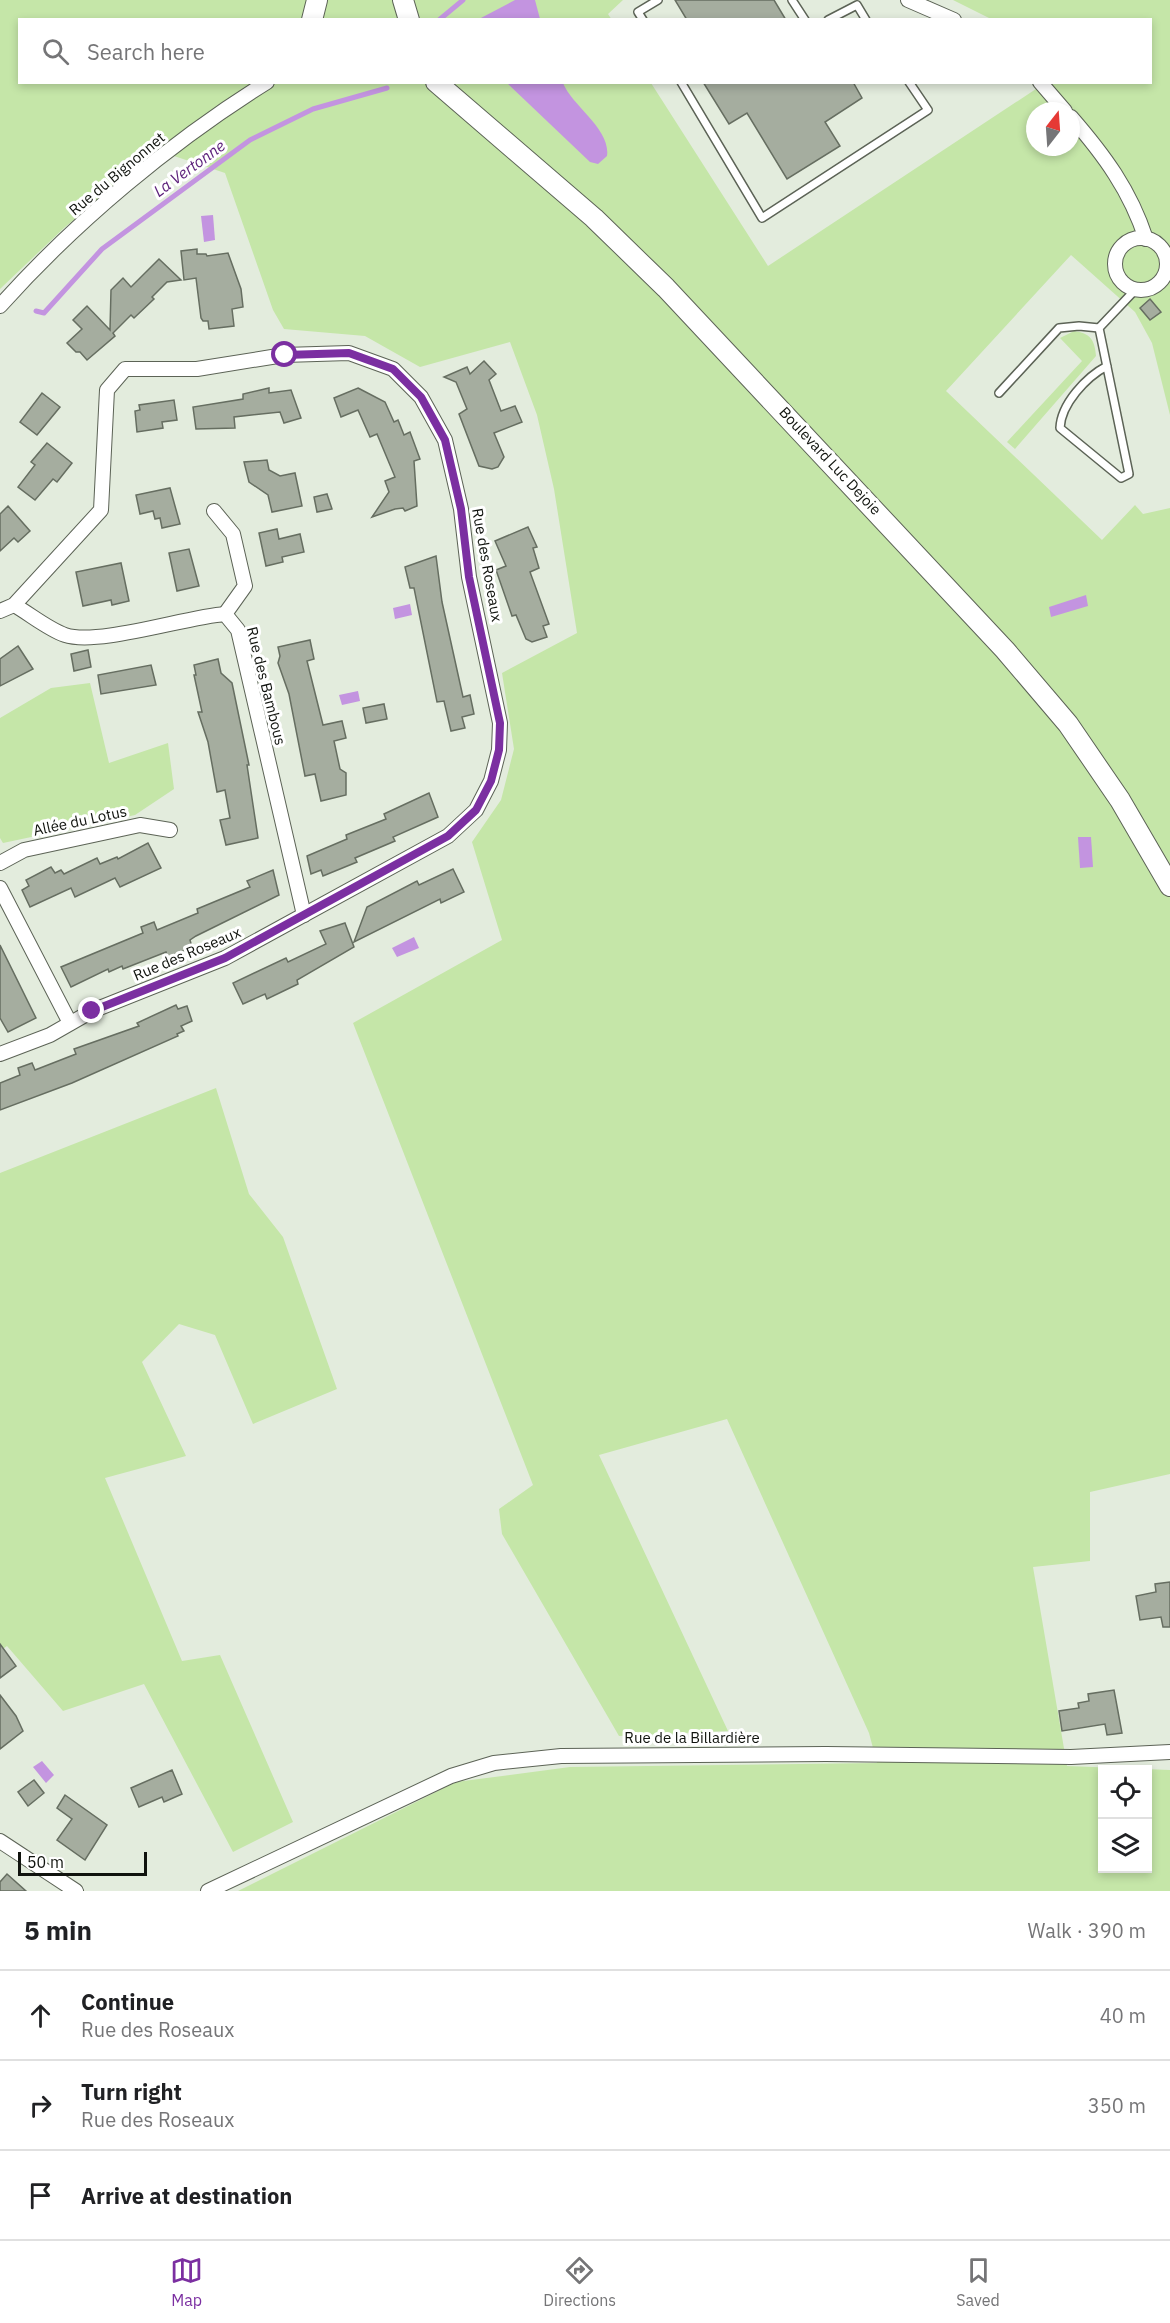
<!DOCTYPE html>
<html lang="en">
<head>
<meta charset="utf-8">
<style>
	:root { --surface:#fff; --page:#f6f6f6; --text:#202124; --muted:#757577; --line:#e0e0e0; --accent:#7b2fa1 }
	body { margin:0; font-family:"IBM Plex Sans",sans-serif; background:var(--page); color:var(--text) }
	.controls { position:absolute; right:18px; bottom:18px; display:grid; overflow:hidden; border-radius:0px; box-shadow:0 3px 9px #0003 }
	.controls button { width:54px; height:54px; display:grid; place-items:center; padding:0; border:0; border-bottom:2px solid var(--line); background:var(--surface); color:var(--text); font:30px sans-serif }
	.compass { position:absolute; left:1026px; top:102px; width:54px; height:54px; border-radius:50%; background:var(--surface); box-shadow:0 3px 9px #0003; rotate:17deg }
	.scale { position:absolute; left:18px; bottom:15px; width:129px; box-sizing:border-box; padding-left:6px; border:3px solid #10130e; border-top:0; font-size:16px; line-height:21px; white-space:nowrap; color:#10130e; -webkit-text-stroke:4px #fff; paint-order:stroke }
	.stop { position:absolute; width:18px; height:18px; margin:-14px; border:4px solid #7b2fa1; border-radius:50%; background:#fff }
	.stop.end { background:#7b2fa1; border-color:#fff; box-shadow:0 2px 6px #0008 }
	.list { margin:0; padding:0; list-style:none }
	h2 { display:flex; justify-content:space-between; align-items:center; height:78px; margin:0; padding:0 24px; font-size:26px }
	h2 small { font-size:20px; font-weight:400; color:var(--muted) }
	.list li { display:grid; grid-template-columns:39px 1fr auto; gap:18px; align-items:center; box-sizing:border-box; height:90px; padding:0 24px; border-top:2px solid var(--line) }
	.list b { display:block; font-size:22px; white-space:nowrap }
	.list p { margin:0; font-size:20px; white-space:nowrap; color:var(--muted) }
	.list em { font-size:20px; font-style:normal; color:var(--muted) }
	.icon { flex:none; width:33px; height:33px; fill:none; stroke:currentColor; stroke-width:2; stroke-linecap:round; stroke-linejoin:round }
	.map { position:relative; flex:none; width:1170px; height:1891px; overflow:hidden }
	.search { position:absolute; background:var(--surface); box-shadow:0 3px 9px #0003; left:18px; right:18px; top:18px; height:66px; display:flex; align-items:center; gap:15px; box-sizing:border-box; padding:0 21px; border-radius:0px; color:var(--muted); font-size:22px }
	.sheet { height:348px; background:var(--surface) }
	nav { display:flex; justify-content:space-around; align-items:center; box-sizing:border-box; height:84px; border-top:2px solid var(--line); background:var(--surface); font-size:16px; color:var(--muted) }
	nav a { display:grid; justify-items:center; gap:3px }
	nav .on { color:var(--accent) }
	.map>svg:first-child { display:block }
	.green { fill:#c5e6a8; fill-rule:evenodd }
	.water { fill:#c394e0 }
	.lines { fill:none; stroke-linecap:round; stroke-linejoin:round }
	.stream { stroke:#c394e0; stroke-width:5 }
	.building { fill:#a5ad9f; stroke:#666e61; stroke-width:1.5 }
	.service-casing { stroke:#5c6356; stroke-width:10 }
	.minor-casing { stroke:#5c6356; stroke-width:16 }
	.secondary-casing { stroke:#5c6356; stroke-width:22 }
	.service { stroke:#fff; stroke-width:7 }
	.minor { stroke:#fff; stroke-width:14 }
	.secondary { stroke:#fff; stroke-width:20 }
	.route { stroke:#7b2fa1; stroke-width:8 }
	.labels { text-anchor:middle; stroke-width:6; stroke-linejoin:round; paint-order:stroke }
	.street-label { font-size:15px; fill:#10130e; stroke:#fff }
	.water-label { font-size:16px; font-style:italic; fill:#5e237c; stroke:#fff }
</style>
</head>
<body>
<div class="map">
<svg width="1170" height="1891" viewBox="0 0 1170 1891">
	<rect width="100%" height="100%" fill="#e3ecdd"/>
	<g class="green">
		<path d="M0 0H623L608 14 612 20H20V82L651 83 768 266 1045 83 1150 82V20L991 19 953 0H1170V415L1152 343 1135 312 1071 255 946 391 1102 540 1135 505 1143 514 1170 508V1474L1090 1492V1561L1033 1567 1067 1766 1170 1770V1891H238L456 1782 570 1767 877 1763 869 1733 727 1419 599 1455 728 1731 619 1736 502 1534 499 1509 533 1485 353 1023 502 940 472 842 501 800 514 749 502 673 577 633 554 489 537 415 510 342 420 367 365 336 284 329 273 310 225 173 159 151 65 227 0 289ZM1035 111H1071V147H1035ZM1102 1770H1148V1868H1102Z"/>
		<path d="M1074 331C1090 333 1095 340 1096 356L1015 449 1007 442 1082 361 1060 338Z"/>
		<polygon points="90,683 109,763 168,743 174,789 135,815 3,843 0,838 0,718 51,688"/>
		<polygon points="216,1088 249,1194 283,1237 337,1389 253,1424 215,1335 179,1324 142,1362 186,1456 105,1478 182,1661 220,1655 293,1822 233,1852 144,1684 63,1711 7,1646 0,1651 0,1173"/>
	</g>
	<g class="water">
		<polygon points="515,0 535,0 540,19 479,19"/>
		<path d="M507 83H563C572 106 611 129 607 156L598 164 590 162Z"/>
		<polygon points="213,215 215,240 204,242 201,216"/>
		<polygon points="1086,595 1088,606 1051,617 1049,607"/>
		<polygon points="410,604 412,615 395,619 393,608"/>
		<polygon points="358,691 360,701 342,705 339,695"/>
		<polygon points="1078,837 1091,837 1093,867 1080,868"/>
		<polygon points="414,937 419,948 397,957 392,948"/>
		<polygon points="42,1761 54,1775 46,1783 33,1767"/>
	</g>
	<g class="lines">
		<g class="stream">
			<polyline points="439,20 463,0"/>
			<polyline points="36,311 44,313 102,249 250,140 313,109 387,88"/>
		</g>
	</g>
	<g class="building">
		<polygon points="675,0 774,0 786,20 687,20"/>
		<polygon points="703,82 853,82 862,98 825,122 840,146 787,179 747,113 729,124"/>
		<polygon points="197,249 197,254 206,254 207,256 228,253 241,289 243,307 232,309 234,326 209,329 208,321 203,321 201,318 196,278 184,280 181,251"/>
		<polygon points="159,259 181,280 167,282 152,297 154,299 134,318 131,315 113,333 115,336 87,360 80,352 76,352 67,343 82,329 73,320 87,306 110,330 111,290 123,278 131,287"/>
		<polygon points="1150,299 1161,312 1150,320 1140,308"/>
		<polygon points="484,361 496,374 489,380 501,411 515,406 522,422 494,433 504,457 498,467 492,469 479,466 459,414 467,409 456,382 444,377 467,367 470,374"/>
		<polygon points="269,388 269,393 291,390 301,418 284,423 280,412 234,417 235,428 196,429 193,407 243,399 243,394"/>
		<polygon points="358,388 385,402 394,422 398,420 404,435 410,432 420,459 414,461 417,506 405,511 403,508 395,509 372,517 389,492 385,481 395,477 377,434 370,437 358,410 341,417 334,398"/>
		<polygon points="42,393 60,407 37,435 20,422"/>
		<polygon points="174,400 177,420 162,422 163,428 137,432 135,411 140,410 139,405"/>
		<polygon points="47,443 72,463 57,482 53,479 35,500 18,487 35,465 31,462"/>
		<polygon points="267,460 269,470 280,476 295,473 302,506 272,512 268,495 249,482 244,462"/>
		<polygon points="170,488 180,524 162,528 160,518 155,519 153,511 140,514 136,495"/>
		<polygon points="327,494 332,509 317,512 314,497"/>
		<polygon points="8,506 30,531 18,542 14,538 0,551 0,514"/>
		<polygon points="528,527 537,547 533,548 539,568 530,572 549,624 543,626 547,637 532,642 526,639 516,615 512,616 496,570 506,566 495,541"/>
		<polygon points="277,529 279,539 300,534 304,552 282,557 283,562 266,566 259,533"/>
		<polygon points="189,549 199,586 177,591 169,553"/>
		<polygon points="436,556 442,602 463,697 470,695 474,714 462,717 465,728 451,731 444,701 437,702 414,588 410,588 405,567"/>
		<polygon points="121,563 129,601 112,605 111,600 83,606 76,572"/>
		<polygon points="310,640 314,659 307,661 323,725 342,721 346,738 334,741 340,769 346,773 346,795 321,801 315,774 305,776 289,694 278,663 280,656 278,647"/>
		<polygon points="18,646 33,669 0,686 0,659"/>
		<polygon points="88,650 91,667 74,671 71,654"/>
		<polygon points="218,659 221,673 232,683 249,765 247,765 258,838 226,845 220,820 230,818 225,790 217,792 208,742 198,712 202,712 194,675 196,675 194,665"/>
		<polygon points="151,665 156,685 101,694 98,675"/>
		<polygon points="384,704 387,719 366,723 363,708"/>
		<polygon points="429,793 438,817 393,837 395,841 355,858 357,862 323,876 321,870 311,874 307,856 347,839 346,835 386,819 384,814"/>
		<polygon points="148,843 161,868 120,887 115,878 75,897 71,888 30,907 22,890 29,886 26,880 51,867 55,873 61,870 64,874 97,858 100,864 117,857 118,859"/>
		<polygon points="453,869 464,892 441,903 440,899 354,942 367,907 417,881 419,885"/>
		<polygon points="273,870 279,895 196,936 190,940 192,947 168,958 166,952 123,969 122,966 109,972 108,969 71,987 61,967 143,933 141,927 154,922 157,930 198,913 197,909 250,887 247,881"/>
		<polygon points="345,923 354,947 297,980 298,984 267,999 265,994 243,1004 233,983 286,958 288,962 326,944 320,931"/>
		<polygon points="0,945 36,1018 8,1032 0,1018"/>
		<polygon points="176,1005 178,1009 187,1006 192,1021 181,1026 184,1031 177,1034 178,1036 72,1083 0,1110 0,1083 20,1075 18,1068 32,1063 35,1070 76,1054 74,1049 139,1026 137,1023"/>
		<polygon points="1170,1582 1170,1627 1163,1627 1161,1617 1140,1620 1136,1596 1156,1592 1155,1584"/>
		<polygon points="0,1644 16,1666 0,1678"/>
		<polygon points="1114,1690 1122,1733 1107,1735 1105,1724 1062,1731 1059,1711 1079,1708 1078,1703 1089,1701 1088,1694"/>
		<polygon points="0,1695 16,1716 23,1731 0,1749"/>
		<polygon points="172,1770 182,1794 164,1802 162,1797 139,1807 131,1788"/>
		<polygon points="34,1780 44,1793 28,1806 18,1792"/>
		<polygon points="65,1795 107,1825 85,1860 57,1840 72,1819 57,1808"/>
		<polygon points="7,1874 26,1891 0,1891 0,1882"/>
	</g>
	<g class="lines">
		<defs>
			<g id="service">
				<polyline points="792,0 805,20"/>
				<polyline points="643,20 638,12 658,0"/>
				<polyline points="828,20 857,5 866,20"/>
				<polyline points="681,82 762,218 928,110 909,82"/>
				<path d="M1107 366C1086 377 1061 404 1060 428L1121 478 1129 474 1099 328 1136 289"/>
				<polyline points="999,393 1059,328 1079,326 1099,328"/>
			</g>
			<g id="minor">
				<polyline points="908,0 954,20"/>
				<polyline points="1040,82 1065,111"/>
				<path d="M1071 117C1104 155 1130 190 1146 239"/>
				<circle cx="1141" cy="264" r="26"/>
				<path d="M0 306C76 221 171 142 267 82"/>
				<polyline points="214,511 233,534 245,586 225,614"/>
				<path d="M14 605C30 614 48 629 65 635 98 646 186 617 225 614L238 630 304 915"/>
				<polyline points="0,611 14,605 101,510 107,390 125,369 197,369 284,355 349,353 393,369 421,397 445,440 461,509 469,577 500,723 499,750 491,781 476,810 448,836 225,958 92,1011 50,1035 0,1054"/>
				<polyline points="0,863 24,850 140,825 170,830"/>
				<polyline points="0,888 70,1023"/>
				<polyline points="0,1841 76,1891"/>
				<polyline points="208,1891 451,1776 494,1763 561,1756 826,1754 1071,1757 1170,1752"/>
			</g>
			<g id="secondary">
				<polyline points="403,0 409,20"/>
				<polyline points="312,20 317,0"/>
				<polyline points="436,82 594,218 666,288 1005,650 1068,724 1120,800 1170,886"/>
			</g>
		</defs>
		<use href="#service" class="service-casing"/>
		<use href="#minor" class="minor-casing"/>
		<use href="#secondary" class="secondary-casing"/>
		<use href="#service" class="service"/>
		<use href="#minor" class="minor"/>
		<use href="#secondary" class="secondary"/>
	</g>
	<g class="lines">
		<polyline class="route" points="92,1011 225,958 448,836 476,810 491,781 499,750 500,723 469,577 461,509 445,440 421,397 393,369 349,353 285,355"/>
	</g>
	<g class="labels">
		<g class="street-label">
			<text transform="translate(117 174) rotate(-40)" y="5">Rue du Bignonnet</text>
			<text transform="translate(830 461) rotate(47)" y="5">Boulevard Luc Dejoie</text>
			<text transform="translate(487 565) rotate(80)" y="5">Rue des Roseaux</text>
			<text transform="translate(266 686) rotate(76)" y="5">Rue des Bambous</text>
			<text transform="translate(80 821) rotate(-12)" y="5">Allée du Lotus</text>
			<text transform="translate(187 954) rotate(-23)" y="5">Rue des Roseaux</text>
			<text x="692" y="1743">Rue de la Billardière</text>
		</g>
		<g class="water-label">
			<text transform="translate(189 168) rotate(-36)" y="6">La Vertonne</text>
		</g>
	</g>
</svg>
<div class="controls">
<button><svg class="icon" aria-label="locate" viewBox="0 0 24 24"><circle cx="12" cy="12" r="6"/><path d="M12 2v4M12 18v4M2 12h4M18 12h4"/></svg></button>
<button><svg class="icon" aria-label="layers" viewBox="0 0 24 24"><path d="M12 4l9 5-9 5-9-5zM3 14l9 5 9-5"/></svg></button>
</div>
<svg class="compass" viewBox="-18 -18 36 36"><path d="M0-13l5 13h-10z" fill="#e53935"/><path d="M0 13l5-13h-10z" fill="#757577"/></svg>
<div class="scale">50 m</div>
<div class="stop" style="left:285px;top:355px"></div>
<div class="stop end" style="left:92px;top:1011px"></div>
<div class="search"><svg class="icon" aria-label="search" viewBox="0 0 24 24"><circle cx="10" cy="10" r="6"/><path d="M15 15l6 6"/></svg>Search here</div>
</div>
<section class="sheet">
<h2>5 min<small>Walk · 390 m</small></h2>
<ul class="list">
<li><svg class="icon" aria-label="ahead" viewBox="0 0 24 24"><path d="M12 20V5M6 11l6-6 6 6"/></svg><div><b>Continue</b><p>Rue des Roseaux</p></div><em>40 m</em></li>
<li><svg class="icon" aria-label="right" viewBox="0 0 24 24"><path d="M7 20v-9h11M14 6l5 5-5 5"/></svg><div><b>Turn right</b><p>Rue des Roseaux</p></div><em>350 m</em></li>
<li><svg class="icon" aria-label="arrive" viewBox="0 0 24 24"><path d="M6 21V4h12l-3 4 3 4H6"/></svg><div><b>Arrive at destination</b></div></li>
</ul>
</section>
<nav>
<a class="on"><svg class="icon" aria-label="map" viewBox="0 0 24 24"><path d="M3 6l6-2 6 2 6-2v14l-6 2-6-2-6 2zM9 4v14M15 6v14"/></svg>Map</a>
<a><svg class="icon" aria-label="directions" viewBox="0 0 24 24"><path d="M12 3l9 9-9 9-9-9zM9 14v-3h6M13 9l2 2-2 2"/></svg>Directions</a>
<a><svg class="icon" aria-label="saved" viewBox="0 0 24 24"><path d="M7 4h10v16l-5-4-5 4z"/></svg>Saved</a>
</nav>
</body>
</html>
